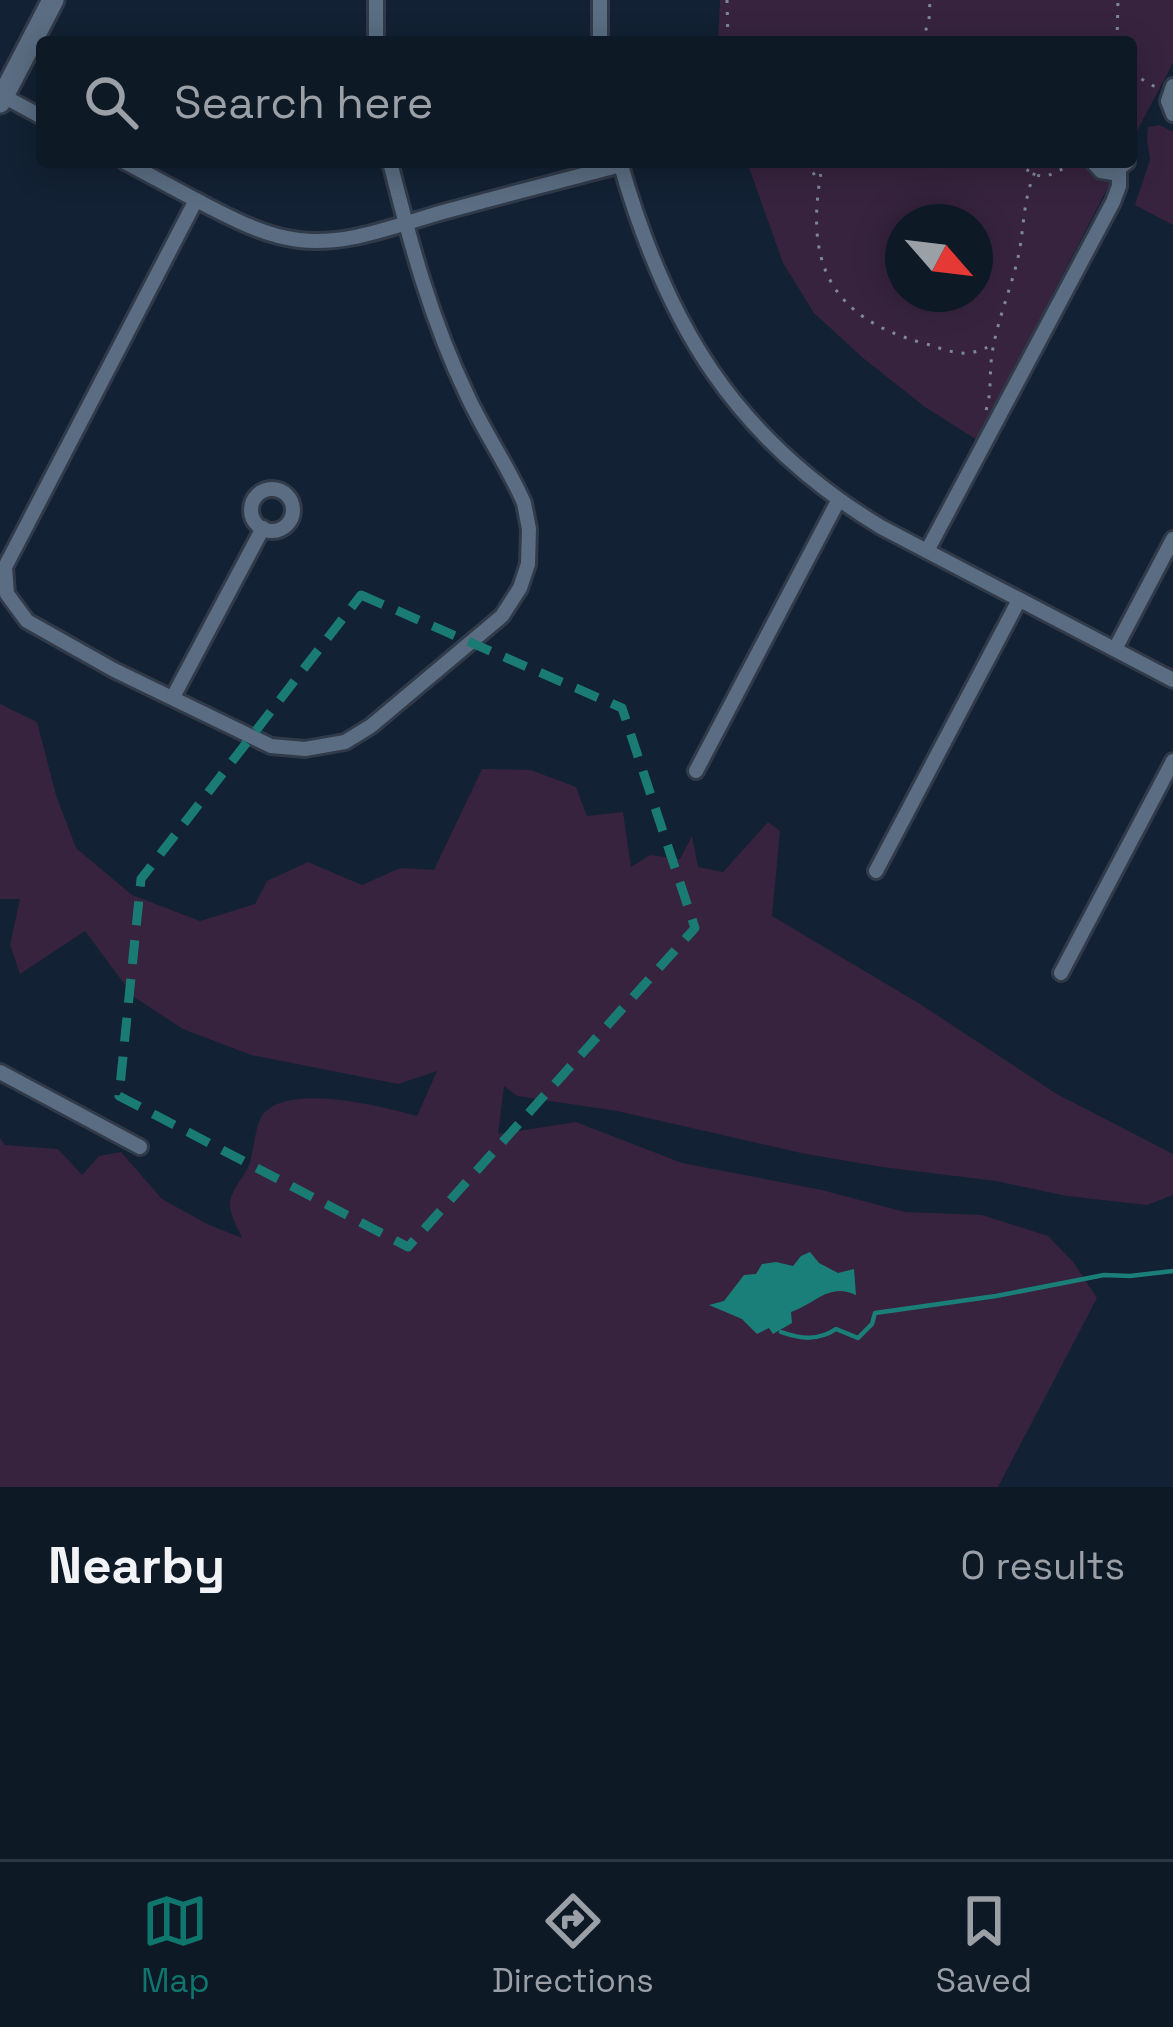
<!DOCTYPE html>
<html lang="en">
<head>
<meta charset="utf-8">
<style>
	:root { --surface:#0e1926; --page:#17222e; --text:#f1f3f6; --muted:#9ba0a7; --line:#2e3843; --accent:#0f766e }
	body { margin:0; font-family:"Space Grotesk",sans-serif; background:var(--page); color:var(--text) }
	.compass { position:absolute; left:885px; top:204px; width:108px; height:108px; border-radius:50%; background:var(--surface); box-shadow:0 6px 30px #0003; rotate:118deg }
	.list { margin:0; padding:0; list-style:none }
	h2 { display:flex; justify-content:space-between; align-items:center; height:156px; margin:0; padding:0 48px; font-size:51px }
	h2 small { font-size:39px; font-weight:400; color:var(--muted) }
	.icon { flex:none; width:66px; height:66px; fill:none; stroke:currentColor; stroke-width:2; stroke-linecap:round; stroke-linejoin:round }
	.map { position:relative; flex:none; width:1173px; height:1487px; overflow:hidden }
	.search { position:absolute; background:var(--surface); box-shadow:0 6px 30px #0003; left:36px; right:36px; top:36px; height:132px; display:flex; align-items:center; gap:30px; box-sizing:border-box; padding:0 42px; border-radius:12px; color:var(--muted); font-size:45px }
	.sheet { height:372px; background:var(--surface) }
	nav { display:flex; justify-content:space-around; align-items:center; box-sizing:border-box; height:168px; border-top:3px solid var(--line); background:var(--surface); font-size:33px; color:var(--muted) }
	nav a { display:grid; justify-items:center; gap:6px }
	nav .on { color:var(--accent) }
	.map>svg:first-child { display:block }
	.green { fill:#37233e; fill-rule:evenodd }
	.water { fill:#1a7f79 }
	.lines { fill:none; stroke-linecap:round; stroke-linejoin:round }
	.stream { stroke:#1a7f79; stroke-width:4.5 }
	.street-casing { stroke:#313a49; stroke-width:20 }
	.secondary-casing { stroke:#313a49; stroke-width:27 }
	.path { stroke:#7d8998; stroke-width:3; stroke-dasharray:3 9; stroke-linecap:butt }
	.street { stroke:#5a6d82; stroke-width:14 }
	.secondary { stroke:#5a6d82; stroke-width:21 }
	.marked { fill:none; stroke:#197b74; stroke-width:9; stroke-dasharray:24 15; stroke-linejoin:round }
</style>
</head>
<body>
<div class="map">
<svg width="1173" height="1487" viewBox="0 0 1173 1487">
	<rect width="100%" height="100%" fill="#122133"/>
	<g class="green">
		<polygon points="720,0 1173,0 1173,63 1131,142 1131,42 718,42"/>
		<polygon points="1160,125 1173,132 1173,225 1135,205 1150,160 1147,139 1148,127"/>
		<path d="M747 162H1121L977 440 925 407 863 358 814 313 783 263ZM903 222H975V294H903Z"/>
		<path d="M0 704 37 722 56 795 76 848 132 895 200 921 255 904 267 881 308 862 362 885 400 868 434 870 482 769 531 770 576 787 587 816 623 812 631 867 650 855 680 859 692 836 698 867 723 872 768 822 780 831 772 916 920 1004 1055 1093 1173 1154V1195L1147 1205 1067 1196 996 1181 882 1167 801 1153 617 1111 517 1096 504 1086 498 1134 576 1122 682 1163 822 1190 905 1212 982 1215 1048 1236 1073 1262 1097 1298 998 1487H0V1138L5 1145 58 1149 82 1175 99 1156 121 1152 162 1199 207 1224 242 1238C239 1230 233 1221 231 1212 225 1193 245 1179 250 1162 254 1149 255 1127 262 1116 286 1081 384 1107 417 1116L437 1071 398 1084 251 1055 183 1029 134 997 85 931 20 974 10 945 20 899H0Z"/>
	</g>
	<path class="water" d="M810 1252 819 1263 838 1273 854 1269 856 1295C829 1282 815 1304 791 1312L792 1323 773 1334 769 1328 757 1334 742 1319 709 1305 724 1301 744 1275 756 1274 762 1264 776 1262 793 1266 801 1256Z"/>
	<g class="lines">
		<path class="stream" d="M781 1332C801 1339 818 1341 836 1329L858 1338 872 1324 875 1313 996 1296 1104 1275 1130 1276 1173 1271"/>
		<defs>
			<g id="street">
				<polyline points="376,0 376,42"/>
				<polyline points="600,42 600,0"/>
				<polyline points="1173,86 1168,101 1173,114"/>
				<polyline points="3,96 42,117"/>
				<polyline points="125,162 196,200"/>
				<path d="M390 162C410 242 431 320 467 395 484 432 508 466 524 503L529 529 528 564 520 588 502 616 371 726 345 742 305 749 271 746 114 670 27 621 7 594 5 567 196 200C229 217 261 235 299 240 347 246 397 225 443 212 502 196 562 180 621 165"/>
				<path d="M620 162C666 324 734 438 881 527L1173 680"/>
				<polyline points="1093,162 1101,171 1113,173 1127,162"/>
				<circle cx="272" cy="510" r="21"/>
				<polyline points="927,551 1113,202 1119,186 1119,171"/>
				<polyline points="1115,649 1173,539"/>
				<polyline points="173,697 263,528"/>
				<polyline points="696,771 838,501"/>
				<polyline points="876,871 1019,600"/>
				<polyline points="1061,973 1173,761"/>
				<polyline points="0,1072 140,1147"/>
			</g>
			<polyline id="secondary" points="0,102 53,0"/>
		</defs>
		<use href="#street" class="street-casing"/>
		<use href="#secondary" class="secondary-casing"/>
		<g class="path">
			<polyline points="727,0 728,42"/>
			<polyline points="922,42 929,20 930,0"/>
			<polyline points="1117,42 1118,0"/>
			<polyline points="1131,73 1157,88"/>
			<polyline points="807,162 818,181"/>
			<path d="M823 162C804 256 824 316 923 343 954 352 964 360 994 344"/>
			<path d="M1017 162C1049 189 1047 170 1079 164"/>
			<path d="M986 410C992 392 989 373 992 354 997 320 1012 287 1019 253 1025 221 1023 192 1040 162"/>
		</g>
		<use href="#street" class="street"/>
		<use href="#secondary" class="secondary"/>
	</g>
	<path class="marked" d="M361 595 622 708 695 928 408 1247 119 1096 141 879Z"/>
</svg>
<svg class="compass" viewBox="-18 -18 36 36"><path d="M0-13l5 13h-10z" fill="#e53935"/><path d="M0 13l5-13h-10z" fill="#9ba0a7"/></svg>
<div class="search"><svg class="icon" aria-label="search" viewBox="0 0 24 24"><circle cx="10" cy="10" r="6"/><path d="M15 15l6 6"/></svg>Search here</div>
</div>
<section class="sheet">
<h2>Nearby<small>0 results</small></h2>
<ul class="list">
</ul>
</section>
<nav>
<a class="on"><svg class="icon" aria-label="map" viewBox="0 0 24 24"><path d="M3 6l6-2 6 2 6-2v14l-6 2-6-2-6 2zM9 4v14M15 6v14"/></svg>Map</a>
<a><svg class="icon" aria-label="directions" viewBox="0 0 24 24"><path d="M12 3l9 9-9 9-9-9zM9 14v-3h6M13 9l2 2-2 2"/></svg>Directions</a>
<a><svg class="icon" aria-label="saved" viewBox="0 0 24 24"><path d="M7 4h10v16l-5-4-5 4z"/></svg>Saved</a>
</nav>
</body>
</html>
